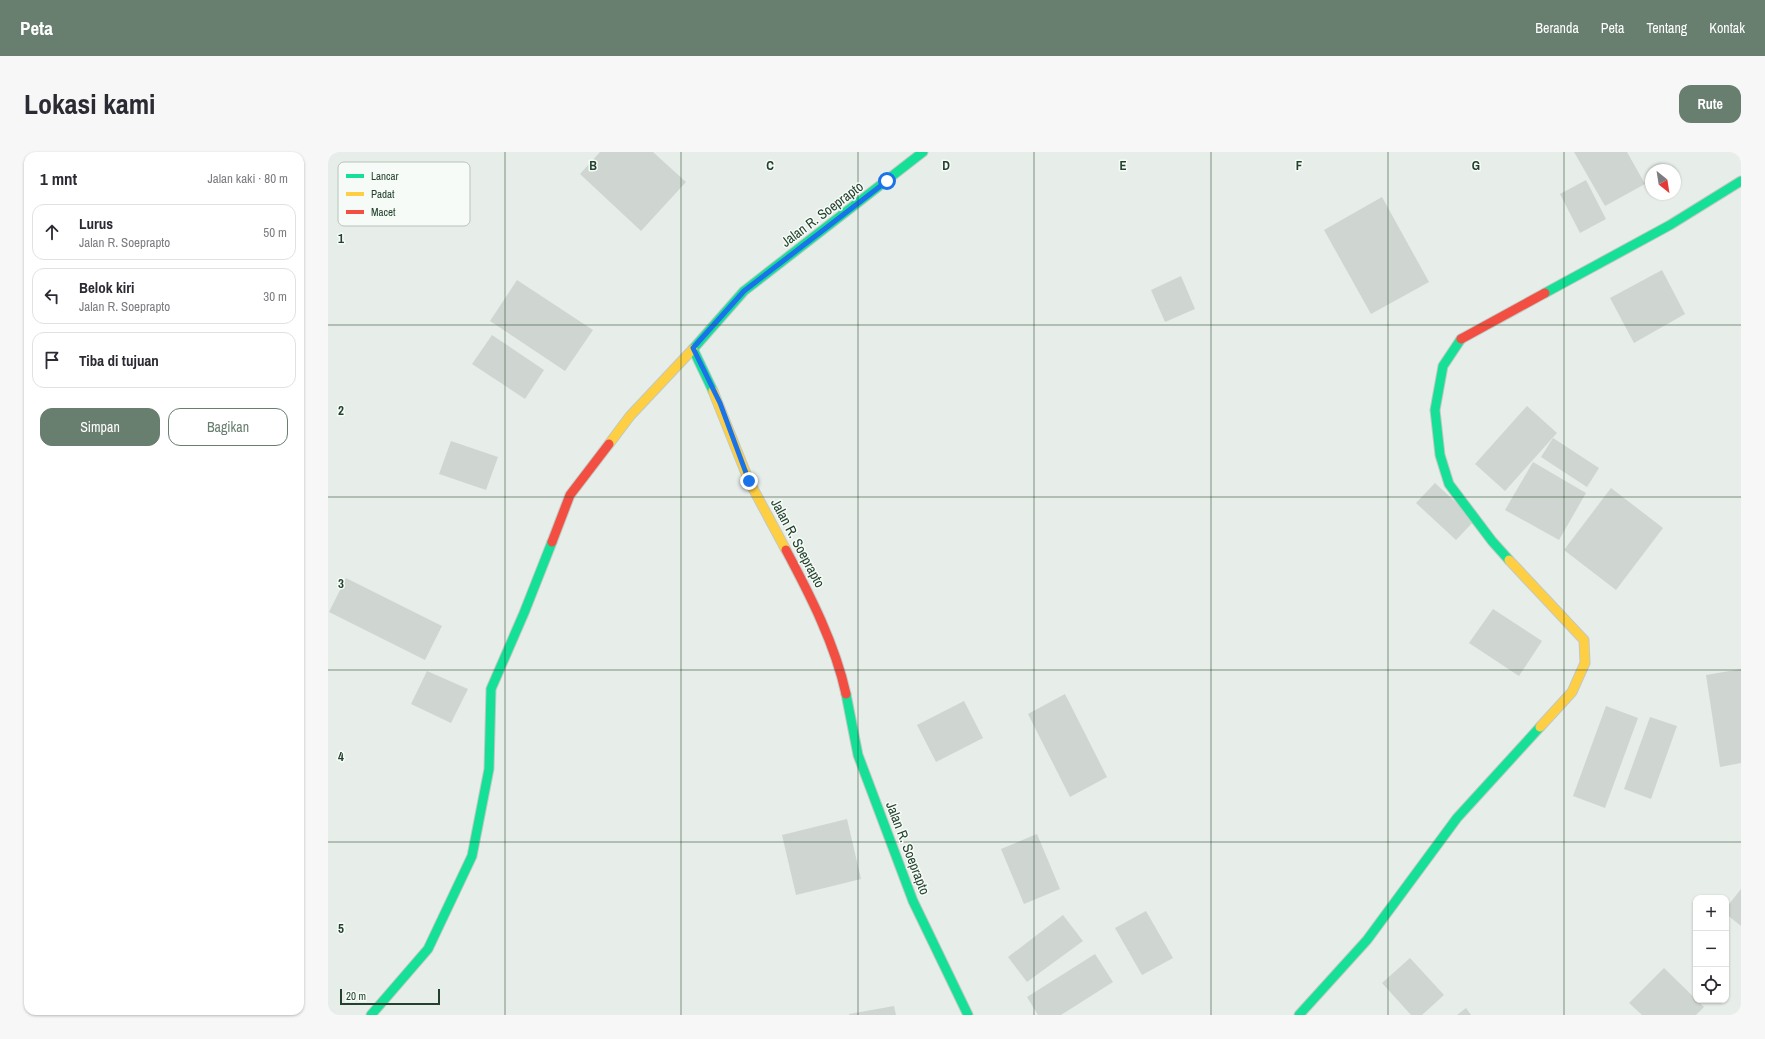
<!DOCTYPE html>
<html lang="id">
<head>
<meta charset="utf-8">
<style>
	:root { --surface:#fff; --page:#f7f7f7; --text:#2b2b33; --muted:#7c7c81; --line:#e1e1e2; --accent:#687e6f }
	body { margin:0; font-family:"Archivo Narrow",sans-serif; background:var(--page); color:var(--text) }
	.controls { position:absolute; right:12px; bottom:12px; display:grid; overflow:hidden; border-radius:8px; box-shadow:0 1px 3px #0004 }
	.controls button { width:36px; height:36px; display:grid; place-items:center; padding:0; border:0; border-bottom:1px solid var(--line); background:var(--surface); color:var(--text); font:20px sans-serif }
	.compass { position:absolute; left:1317px; top:12px; width:36px; height:36px; border-radius:50%; background:var(--surface); box-shadow:0 1px 3px #0004; rotate:150deg }
	.scale { position:absolute; left:12px; bottom:10px; width:100px; box-sizing:border-box; padding-left:4px; border:2px solid #23422e; border-top:0; font-size:11px; line-height:14px; white-space:nowrap; color:#23422e; -webkit-text-stroke:3px #f6fbf7; paint-order:stroke }
	.stop { position:absolute; width:12px; height:12px; margin:-9px; border:3px solid #1a73e8; border-radius:50%; background:#fff }
	.stop.end { background:#1a73e8; border-color:#fff; box-shadow:0 1px 4px #0008 }
	.list { margin:0; padding:0; list-style:none }
	h2 { display:flex; justify-content:space-between; align-items:center; height:52px; margin:0; padding:0 16px; font-size:17px }
	h2 small { font-size:13px; font-weight:400; color:var(--muted) }
	.list li { display:grid; grid-template-columns:26px 1fr auto; gap:12px; align-items:center; box-sizing:border-box; height:56px; margin:0 8px 8px; padding:0 8px; border:1px solid var(--line); border-radius:12px }
	.list b { display:block; font-size:15px; white-space:nowrap }
	.list p { margin:0; font-size:13px; white-space:nowrap; color:var(--muted) }
	.list em { font-size:13px; font-style:normal; color:var(--muted) }
	.actions { display:flex; gap:8px; padding:12px 16px }
	.actions a { flex:1; padding:9px 0; border:1px solid var(--accent); border-radius:12px; text-align:center; font-size:14px; color:var(--accent) }
	.actions .main { background:var(--accent); color:#fff }
	.icon { flex:none; width:22px; height:22px; fill:none; stroke:currentColor; stroke-width:2; stroke-linecap:round; stroke-linejoin:round }
	.map { position:relative; flex:none; width:1413px; height:863px; overflow:hidden; border-radius:12px }
	header { display:flex; align-items:center; gap:24px; box-sizing:border-box; height:56px; padding:0 20px; background:var(--accent); color:#fff }
	header strong { font-size:19px }
	nav { display:flex; gap:22px; margin-inline-start:auto; font-size:14px }
	.intro { display:flex; align-items:center; justify-content:space-between; box-sizing:border-box; height:96px; padding:0 24px }
	h1 { margin:0; font-size:28px }
	.button { padding:10px 18px; border-radius:12px; background:var(--accent); color:#fff; font-size:14px; font-weight:700 }
	main { display:flex; gap:24px; padding:0 24px }
	aside { flex:1; background:var(--surface); border-radius:12px; box-shadow:0 1px 3px #0004 }
	.map>svg:first-child { display:block }
	.building { fill:#cfd6d1 }
	.lines { fill:none; stroke-linecap:round; stroke-linejoin:round }
	.fast-casing { stroke:#c1c9c3; stroke-width:11 }
	.slow-casing { stroke:#c1c9c3; stroke-width:11 }
	.jam-casing { stroke:#c1c9c3; stroke-width:11 }
	.fast { stroke:#16e098; stroke-width:9 }
	.slow { stroke:#ffcf43; stroke-width:9 }
	.jam { stroke:#f24e42; stroke-width:9 }
	.route { stroke:#1a73e8; stroke-width:5 }
	.grid { fill:none; stroke:#23422e; stroke-width:1; stroke-opacity:0.55 }
	.labels { text-anchor:middle; stroke-width:3; stroke-linejoin:round; paint-order:stroke }
	.street-label { font-size:14px; fill:#23422e; stroke:#f6fbf7 }
	.key { fill:#f6fbf7; stroke:#b7c4bb; stroke-width:1 }
	.key-label { font-size:11px; fill:#23422e }
	.grid-label { font-size:13px; text-anchor:middle; font-weight:bold; fill:#23422e; stroke:#f6fbf7; stroke-width:3; stroke-linejoin:round; paint-order:stroke }
</style>
</head>
<body>
<header>
<strong>Peta</strong>
<nav><a>Beranda</a><a>Peta</a><a>Tentang</a><a>Kontak</a></nav>
</header>
<div class="intro"><h1>Lokasi kami</h1><a class="button">Rute</a></div>
<main>
<aside>
<h2>1 mnt<small>Jalan kaki · 80 m</small></h2>
<ul class="list">
<li><svg class="icon" aria-label="ahead" viewBox="0 0 24 24"><path d="M12 20V5M6 11l6-6 6 6"/></svg><div><b>Lurus</b><p>Jalan R. Soeprapto</p></div><em>50 m</em></li>
<li><svg class="icon" aria-label="left" viewBox="0 0 24 24"><path d="M17 20v-9H6M10 6l-5 5 5 5"/></svg><div><b>Belok kiri</b><p>Jalan R. Soeprapto</p></div><em>30 m</em></li>
<li><svg class="icon" aria-label="arrive" viewBox="0 0 24 24"><path d="M6 21V4h12l-3 4 3 4H6"/></svg><div><b>Tiba di tujuan</b></div></li>
</ul>
<div class="actions"><a class="main">Simpan</a><a>Bagikan</a></div>
</aside>
<div class="map">
<svg width="1413" height="863" viewBox="0 0 1413 863">
	<rect width="100%" height="100%" fill="#e7ede8"/>
	<g class="building">
		<polygon points="272,0 325,0 358,30 313,79 252,22"/>
		<polygon points="1246,0 1299,0 1317,32 1277,54"/>
		<polygon points="1258,28 1278,67 1252,81 1232,42"/>
		<polygon points="1054,45 1101,130 1043,162 996,78"/>
		<polygon points="1334,118 1357,162 1306,191 1282,146"/>
		<polygon points="853,124 867,157 837,170 823,138"/>
		<polygon points="189,128 265,178 237,219 162,169"/>
		<polygon points="164,183 216,218 197,247 144,212"/>
		<polygon points="1199,254 1229,281 1177,339 1147,312"/>
		<polygon points="1225,286 1271,316 1259,335 1213,305"/>
		<polygon points="123,289 170,305 158,338 111,322"/>
		<polygon points="1205,310 1258,341 1231,388 1177,358"/>
		<polygon points="1107,331 1147,368 1128,388 1088,351"/>
		<polygon points="1283,336 1335,376 1288,438 1236,398"/>
		<polygon points="18,426 114,474 97,508 1,460"/>
		<polygon points="1165,457 1214,489 1191,524 1141,491"/>
		<polygon points="1413,517 1413,611 1392,615 1378,523"/>
		<polygon points="99,519 140,537 123,571 83,552"/>
		<polygon points="737,542 779,625 742,645 700,562"/>
		<polygon points="636,549 655,586 608,610 589,573"/>
		<polygon points="1278,554 1310,566 1277,656 1245,644"/>
		<polygon points="1322,565 1349,574 1323,647 1296,637"/>
		<polygon points="519,667 533,727 468,743 454,683"/>
		<polygon points="709,682 732,737 696,752 673,697"/>
		<polygon points="1413,737 1413,774 1398,762 1398,756"/>
		<polygon points="818,759 845,806 814,823 787,776"/>
		<polygon points="735,763 755,789 699,830 680,805"/>
		<polygon points="767,802 785,830 733,863 710,863 699,845"/>
		<polygon points="1082,806 1116,843 1094,863 1083,863 1054,831"/>
		<polygon points="1336,816 1376,855 1368,863 1314,863 1301,851"/>
		<polygon points="566,854 568,863 521,863 521,862"/>
		<polygon points="1138,856 1143,863 1129,863"/>
	</g>
	<g class="lines">
		<defs>
			<g id="fast">
				<polyline points="1217,141 1342,73 1413,29"/>
				<polyline points="1133,187 1115,214 1107,258 1112,303 1121,332 1164,389 1181,408"/>
				<polyline points="385,239 365,197 416,139 595,0"/>
				<polyline points="518,542 530,603 585,749 640,863"/>
				<polyline points="43,863 100,797 144,704 161,617 163,537 196,461 224,390"/>
				<polyline points="971,863 1039,788 1129,666 1212,575"/>
			</g>
			<g id="slow">
				<polyline points="385,239 421,329 458,398"/>
				<polyline points="281,292 302,264 365,197"/>
				<polyline points="1181,408 1256,488 1257,511 1244,540 1212,575"/>
			</g>
			<g id="jam">
				<polyline points="1133,187 1217,141"/>
				<polyline points="224,390 242,343 281,292"/>
				<path d="M458 398C482 443 507 492 518 542"/>
			</g>
		</defs>
		<use href="#fast" class="fast-casing"/>
		<use href="#slow" class="slow-casing"/>
		<use href="#jam" class="jam-casing"/>
		<use href="#fast" class="fast"/>
		<use href="#slow" class="slow"/>
		<use href="#jam" class="jam"/>
	</g>
	<g class="lines">
		<polyline class="route" points="421,329 392,251 365,196 416,139 559,29"/>
	</g>
	<path class="grid" d="M177 0V863M353 0V863M530 0V863M706 0V863M883 0V863M1060 0V863M1236 0V863M0 173H1413M0 345H1413M0 518H1413M0 690H1413"/>
	<g class="labels">
		<g class="street-label">
			<text transform="translate(494 62) rotate(-37)" y="5">Jalan R. Soeprapto</text>
			<text transform="translate(470 391) rotate(62)" y="5">Jalan R. Soeprapto</text>
			<text transform="translate(580 696) rotate(69)" y="5">Jalan R. Soeprapto</text>
		</g>
	</g>
	<rect x="10" y="10" width="132" height="64" rx="6" class="key"/>
	<rect x="18" y="22" width="18" height="4" fill="#16e098"/>
	<rect x="18" y="40" width="18" height="4" fill="#ffcf43"/>
	<rect x="18" y="58" width="18" height="4" fill="#f24e42"/>
	<g class="key-label">
		<text x="43" y="28">Lancar</text>
		<text x="43" y="46">Padat</text>
		<text x="43" y="64">Macet</text>
	</g>
	<g class="grid-label">
		<text x="265" y="18">B</text>
		<text x="442" y="18">C</text>
		<text x="618" y="18">D</text>
		<text x="795" y="18">E</text>
		<text x="971" y="18">F</text>
		<text x="1148" y="18">G</text>
		<text x="13" y="91">1</text>
		<text x="13" y="263">2</text>
		<text x="13" y="436">3</text>
		<text x="13" y="609">4</text>
		<text x="13" y="781">5</text>
	</g>
</svg>
<div class="controls">
<button>+</button>
<button>−</button>
<button><svg class="icon" aria-label="locate" viewBox="0 0 24 24"><circle cx="12" cy="12" r="6"/><path d="M12 2v4M12 18v4M2 12h4M18 12h4"/></svg></button>
</div>
<svg class="compass" viewBox="-18 -18 36 36"><path d="M0-13l5 13h-10z" fill="#e53935"/><path d="M0 13l5-13h-10z" fill="#7c7c81"/></svg>
<div class="scale">20 m</div>
<div class="stop" style="left:559px;top:29px"></div>
<div class="stop end" style="left:421px;top:329px"></div>
</div>
</main>
</body>
</html>
